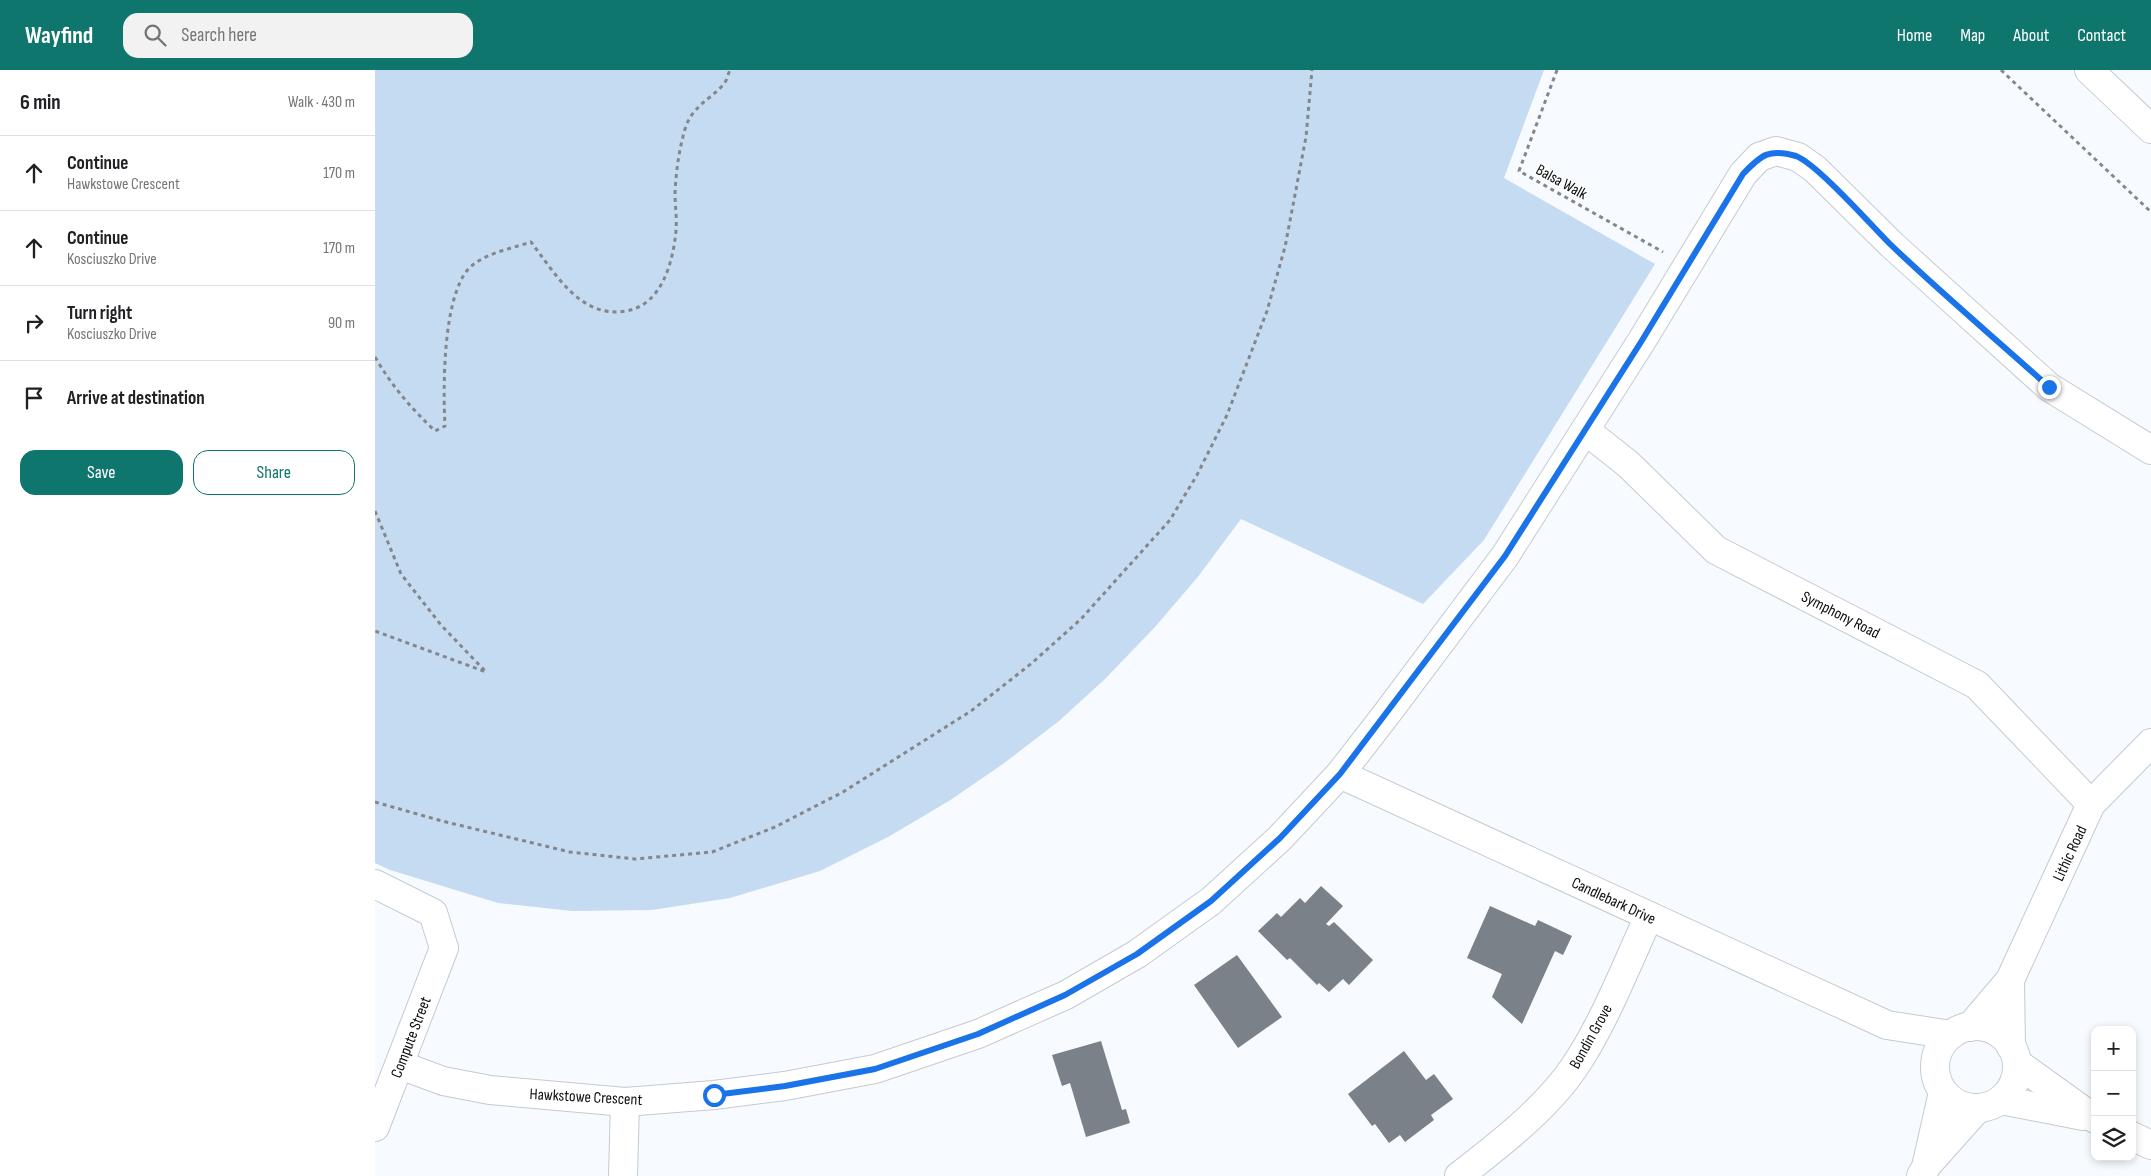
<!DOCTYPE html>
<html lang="en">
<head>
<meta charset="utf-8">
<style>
	:root { --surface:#fff; --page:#f2f2f2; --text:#202124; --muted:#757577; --line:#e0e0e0; --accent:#0f766e }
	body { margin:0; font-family:"Sofia Sans Condensed",sans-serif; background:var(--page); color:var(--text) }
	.controls { position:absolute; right:15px; bottom:15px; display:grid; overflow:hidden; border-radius:10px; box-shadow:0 2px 8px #0003 }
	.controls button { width:45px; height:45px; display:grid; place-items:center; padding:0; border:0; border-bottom:1px solid var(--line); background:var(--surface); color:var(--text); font:25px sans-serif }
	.stop { position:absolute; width:15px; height:15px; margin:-11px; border:4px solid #1a73e8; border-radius:50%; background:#fff }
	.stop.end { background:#1a73e8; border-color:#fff; box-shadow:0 1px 5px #0008 }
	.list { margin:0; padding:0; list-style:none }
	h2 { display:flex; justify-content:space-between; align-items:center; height:65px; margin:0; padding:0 20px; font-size:21px }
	h2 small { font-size:16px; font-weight:400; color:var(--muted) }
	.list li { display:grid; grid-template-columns:32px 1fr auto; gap:15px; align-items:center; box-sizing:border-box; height:75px; padding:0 20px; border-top:1px solid var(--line) }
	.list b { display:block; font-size:19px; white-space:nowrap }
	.list p { margin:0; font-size:16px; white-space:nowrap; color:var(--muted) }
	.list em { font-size:16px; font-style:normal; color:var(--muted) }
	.actions { display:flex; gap:10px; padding:15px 20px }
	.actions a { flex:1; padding:11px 0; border:1px solid var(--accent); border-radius:15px; text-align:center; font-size:18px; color:var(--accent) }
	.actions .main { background:var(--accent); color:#fff }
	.icon { flex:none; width:28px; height:28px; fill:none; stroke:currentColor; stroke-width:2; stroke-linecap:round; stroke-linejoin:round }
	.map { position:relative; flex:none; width:1776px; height:1106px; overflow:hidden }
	header { display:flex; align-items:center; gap:30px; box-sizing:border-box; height:70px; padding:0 25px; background:var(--accent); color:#fff }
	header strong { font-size:24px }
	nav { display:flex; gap:28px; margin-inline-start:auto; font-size:18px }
	.search { width:350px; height:45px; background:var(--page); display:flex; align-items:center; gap:12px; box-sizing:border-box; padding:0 18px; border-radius:15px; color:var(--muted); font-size:19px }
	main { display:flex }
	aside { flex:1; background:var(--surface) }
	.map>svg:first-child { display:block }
	.green { fill:#c5dbf2 }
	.building { fill:#7a8188 }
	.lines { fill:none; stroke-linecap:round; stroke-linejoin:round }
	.minor-casing { stroke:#c3cbd3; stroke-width:30 }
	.path { stroke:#84868a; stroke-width:3; stroke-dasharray:4 4; stroke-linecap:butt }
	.minor { stroke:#fff; stroke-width:28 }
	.route { stroke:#1a73e8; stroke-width:6 }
	.labels { text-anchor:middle; stroke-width:4; stroke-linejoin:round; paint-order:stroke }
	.street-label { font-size:16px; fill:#0a0c0f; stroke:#fff }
</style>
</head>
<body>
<header>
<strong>Wayfind</strong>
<div class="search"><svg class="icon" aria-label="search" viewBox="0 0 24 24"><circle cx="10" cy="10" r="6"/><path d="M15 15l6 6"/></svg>Search here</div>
<nav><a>Home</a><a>Map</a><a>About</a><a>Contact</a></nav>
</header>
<main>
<aside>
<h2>6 min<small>Walk · 430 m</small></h2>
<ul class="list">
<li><svg class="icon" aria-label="ahead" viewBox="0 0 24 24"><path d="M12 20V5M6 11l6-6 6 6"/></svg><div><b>Continue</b><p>Hawkstowe Crescent</p></div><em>170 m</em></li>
<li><svg class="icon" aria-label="ahead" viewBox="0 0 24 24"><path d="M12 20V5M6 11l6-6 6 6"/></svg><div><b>Continue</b><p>Kosciuszko Drive</p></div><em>170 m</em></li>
<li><svg class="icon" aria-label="right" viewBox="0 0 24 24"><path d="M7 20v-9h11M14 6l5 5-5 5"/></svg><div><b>Turn right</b><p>Kosciuszko Drive</p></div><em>90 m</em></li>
<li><svg class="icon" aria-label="arrive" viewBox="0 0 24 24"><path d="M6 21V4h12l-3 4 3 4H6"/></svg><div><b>Arrive at destination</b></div></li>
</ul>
<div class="actions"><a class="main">Save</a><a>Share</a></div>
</aside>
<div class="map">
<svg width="1776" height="1106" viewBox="0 0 1776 1106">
	<rect width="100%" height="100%" fill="#f7fafe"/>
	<polygon class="green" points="0,0 1169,0 1129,108 1280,194 1109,470 1048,534 866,449 822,508 780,557 730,609 684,651 628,694 574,731 513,767 445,801 355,828 277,840 197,841 123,833 15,800 0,793"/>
	<g class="building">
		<polygon points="946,816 968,836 951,854 954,856 959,852 998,890 974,915 968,909 954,922 944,913 942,915 915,888 912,890 883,861 902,843 906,847 925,828 930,833"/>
		<polygon points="1115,836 1160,856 1163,850 1197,866 1188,885 1180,881 1147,954 1117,927 1127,904 1092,888"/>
		<polygon points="862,885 907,947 863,978 819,915"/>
		<polygon points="726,971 747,1040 751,1039 755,1053 711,1067 695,1013 687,1016 677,985"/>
		<polygon points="1029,981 1051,1010 1059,1004 1078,1029 1056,1045 1059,1050 1030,1072 1025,1065 1014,1073 1000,1054 997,1056 973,1024"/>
	</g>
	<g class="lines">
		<defs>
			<g id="minor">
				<polyline points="1714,0 1776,59"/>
				<polyline points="1210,360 1253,394 1341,480 1602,615 1716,734"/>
				<polyline points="965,704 1512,955 1576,965"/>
				<polyline points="0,814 58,843 69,878 0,1057"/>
				<polyline points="1635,910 1636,977"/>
				<circle cx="1601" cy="997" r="41"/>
				<polyline points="1595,957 1635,910 1716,734 1776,673"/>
				<polyline points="1642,993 1720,1049"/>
				<polyline points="25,995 68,1011 115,1020 250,1032 339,1025 410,1016 500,999 603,964 691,925 762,884 836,831 905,768 965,704 1010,646 1130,486 1266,272 1368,104 1384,87 1401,81 1423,87 1440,99 1517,175 1674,317 1776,380"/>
				<polyline points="1626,1030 1708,1046"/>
				<polyline points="1757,1066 1776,1075"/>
				<polyline points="1553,1094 1603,1038"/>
				<polyline points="248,1106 250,1032"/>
				<path d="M1084 1106C1123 1076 1173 1037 1200 996 1229 953 1252 894 1274 846"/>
				<polyline points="1546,1106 1551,1097 1568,1022"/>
			</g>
		</defs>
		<use href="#minor" class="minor-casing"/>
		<g class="path">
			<polyline points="1182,0 1144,101 1288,182"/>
			<polyline points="1626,0 1776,142"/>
			<path d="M0 287C17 316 35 337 60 361L70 356C68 319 67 216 99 194 115 182 138 178 156 172 180 203 205 249 251 241 287 235 298 192 301 161 302 148 300 135 300 123 301 101 304 80 310 59 317 36 335 30 349 14 352 10 353 4 355 0"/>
			<polyline points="0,441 26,504 66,555 111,602 0,561"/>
			<polyline points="0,732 67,751 195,782 260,789 337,782 400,757 468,722 596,641 657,593 706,549 795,450 822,405 852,345 892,241 910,177 931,67 937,0"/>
		</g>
		<use href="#minor" class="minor"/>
	</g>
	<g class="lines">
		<path class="route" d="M339 1025 410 1016 500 999 603 964 690 925 762 884 836 831 905 768 965 704 1130 486 1266 272 1368 104C1386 85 1394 78 1421 86 1442 94 1496 155 1515 174 1566 223 1621 269 1674 317"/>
	</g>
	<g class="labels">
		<g class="street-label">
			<text transform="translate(1187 111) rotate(29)" y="6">Balsa Walk</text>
			<text transform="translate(1466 544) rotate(27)" y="6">Symphony Road</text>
			<text transform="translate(1694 783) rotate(-65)" y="6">Lithic Road</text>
			<text transform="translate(1239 830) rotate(25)" y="6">Candlebark Drive</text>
			<text transform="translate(1215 966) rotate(-61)" y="6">Bondin Grove</text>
			<text transform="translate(35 967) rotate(-69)" y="6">Compute Street</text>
			<text transform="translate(211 1026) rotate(3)" y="6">Hawkstowe Crescent</text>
		</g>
	</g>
</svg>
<div class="controls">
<button>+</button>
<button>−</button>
<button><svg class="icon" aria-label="layers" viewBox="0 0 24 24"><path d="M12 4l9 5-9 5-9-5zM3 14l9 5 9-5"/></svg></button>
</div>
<div class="stop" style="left:339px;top:1025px"></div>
<div class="stop end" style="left:1674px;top:317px"></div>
</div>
</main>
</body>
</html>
